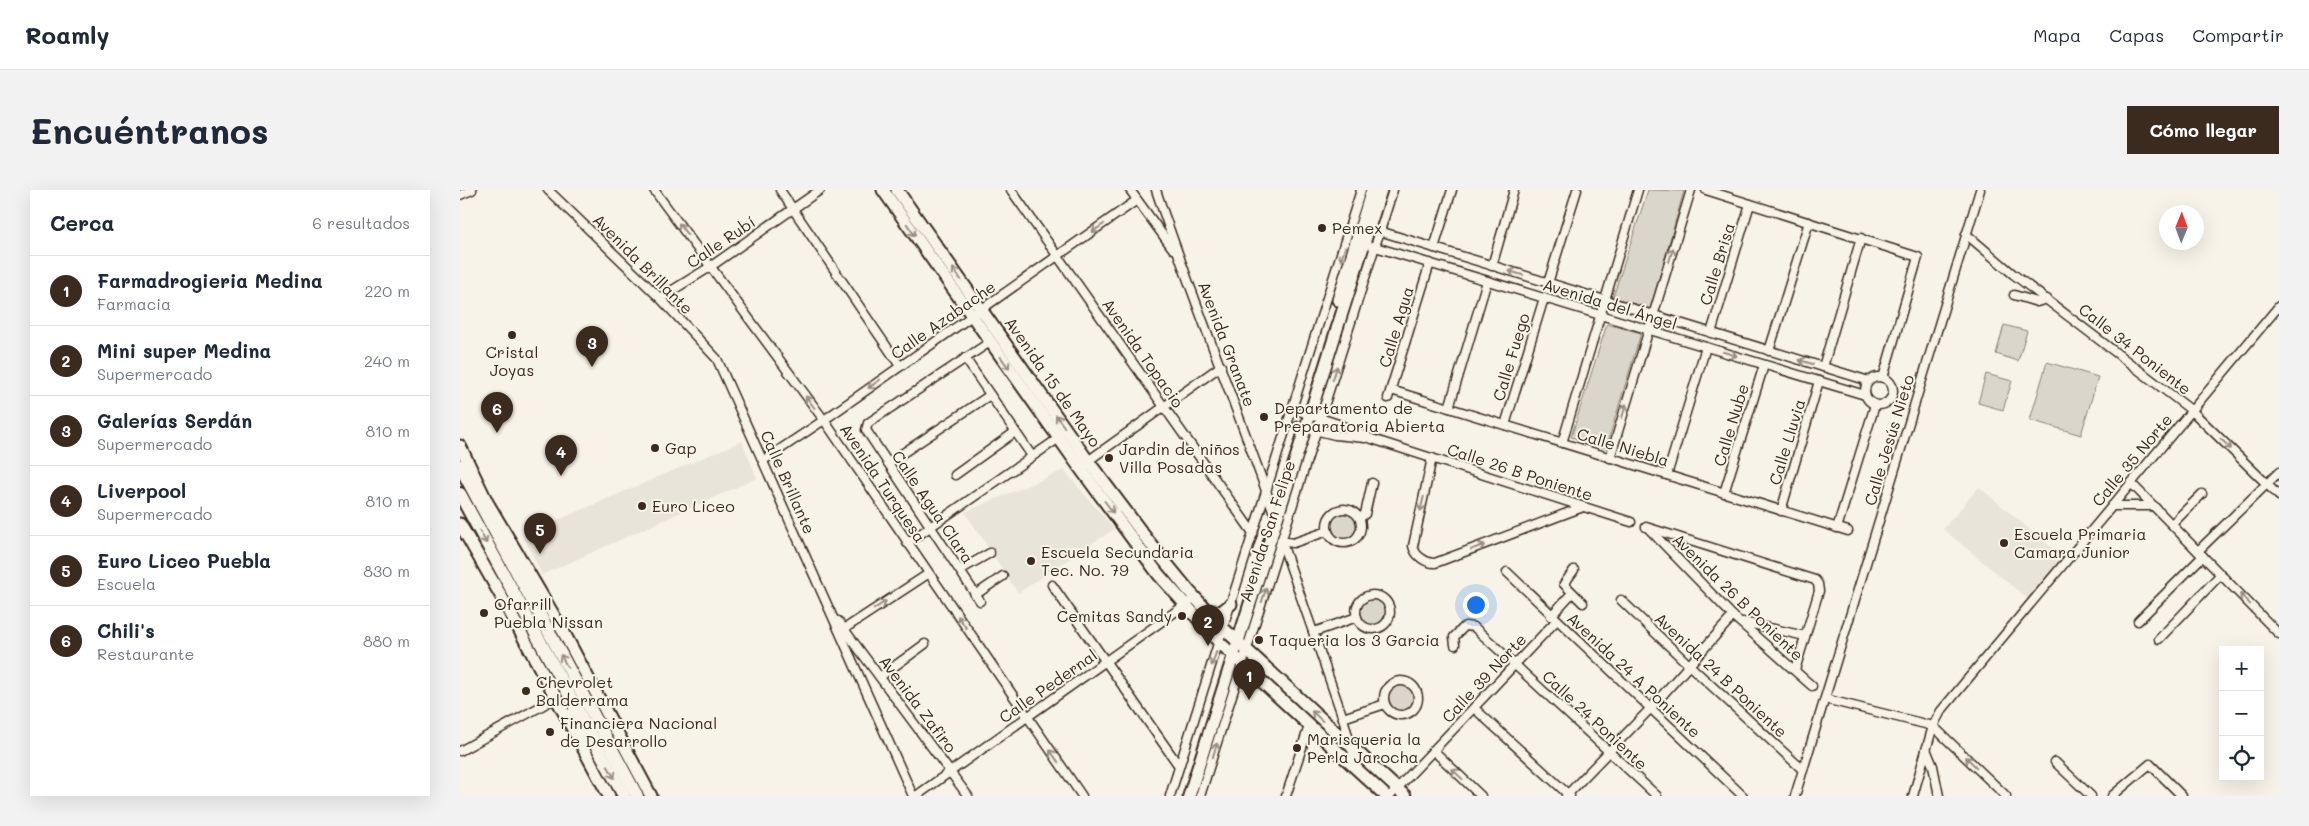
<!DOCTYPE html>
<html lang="es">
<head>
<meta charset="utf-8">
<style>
	:root { --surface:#fff; --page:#f2f2f3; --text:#1f2937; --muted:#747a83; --line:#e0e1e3; --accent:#3b2a1e }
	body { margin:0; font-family:Mali,sans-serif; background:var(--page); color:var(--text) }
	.controls { position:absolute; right:15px; bottom:15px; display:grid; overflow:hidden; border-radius:0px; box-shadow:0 5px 20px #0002 }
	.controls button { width:45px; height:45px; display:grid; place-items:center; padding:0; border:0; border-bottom:1px solid var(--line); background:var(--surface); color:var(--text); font:25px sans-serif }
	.compass { position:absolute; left:1699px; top:15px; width:45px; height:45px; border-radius:50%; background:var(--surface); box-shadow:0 5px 20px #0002; rotate:1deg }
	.you { position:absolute; left:1015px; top:414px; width:18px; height:18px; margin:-12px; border:4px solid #fff; border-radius:50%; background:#1a73e8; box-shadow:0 0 0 8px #1a73e833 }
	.badge { display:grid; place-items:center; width:32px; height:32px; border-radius:50%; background:var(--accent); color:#fff; font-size:16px; font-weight:700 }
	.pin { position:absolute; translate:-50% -41px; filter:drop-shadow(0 1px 2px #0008) }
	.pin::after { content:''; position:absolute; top:26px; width:18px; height:15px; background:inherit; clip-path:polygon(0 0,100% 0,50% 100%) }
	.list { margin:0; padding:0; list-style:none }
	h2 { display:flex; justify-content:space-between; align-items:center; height:65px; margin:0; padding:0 20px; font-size:21px }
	h2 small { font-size:16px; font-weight:400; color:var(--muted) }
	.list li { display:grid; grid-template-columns:32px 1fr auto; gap:15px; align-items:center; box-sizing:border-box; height:70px; padding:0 20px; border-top:1px solid var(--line) }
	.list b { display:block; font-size:19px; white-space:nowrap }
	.list p { margin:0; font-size:16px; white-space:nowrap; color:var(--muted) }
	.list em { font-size:16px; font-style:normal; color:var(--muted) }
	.icon { flex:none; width:28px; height:28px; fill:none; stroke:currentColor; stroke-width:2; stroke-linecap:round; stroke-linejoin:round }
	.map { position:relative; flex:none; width:1819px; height:606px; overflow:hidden; border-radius:0px }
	header { display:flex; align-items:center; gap:30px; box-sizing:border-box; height:70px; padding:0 25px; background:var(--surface); border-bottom:1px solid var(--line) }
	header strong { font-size:24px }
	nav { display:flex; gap:28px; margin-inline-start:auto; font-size:18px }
	.intro { display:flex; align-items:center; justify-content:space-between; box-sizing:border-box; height:120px; padding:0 30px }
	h1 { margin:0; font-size:35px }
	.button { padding:12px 22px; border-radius:0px; background:var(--accent); color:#fff; font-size:18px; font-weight:700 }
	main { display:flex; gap:30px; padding:0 30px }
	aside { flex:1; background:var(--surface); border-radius:0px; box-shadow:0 5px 20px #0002 }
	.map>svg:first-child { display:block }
	.built { fill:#e9e4d9 }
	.green { fill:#dbd6cb; stroke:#8b8074 }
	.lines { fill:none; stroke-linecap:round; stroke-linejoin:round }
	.minor-casing { stroke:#3b2a1e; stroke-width:11 }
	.secondary-casing { stroke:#3b2a1e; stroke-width:15 }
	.primary-casing { stroke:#3b2a1e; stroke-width:16 }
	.minor { stroke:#f7f3e8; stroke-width:8 }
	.secondary { stroke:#f7f3e8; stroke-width:11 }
	.primary { stroke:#f7f3e8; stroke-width:12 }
	.oneway { stroke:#998e83 }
	.poi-dot { fill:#3b2a1e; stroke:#f7f3e8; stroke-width:2 }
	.labels { text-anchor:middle; stroke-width:4; stroke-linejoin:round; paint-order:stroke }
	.poi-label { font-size:16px; fill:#3b2a1e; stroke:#f7f3e8; text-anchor:start }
	.street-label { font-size:16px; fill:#3b2a1e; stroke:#f7f3e8 }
</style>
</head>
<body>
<header>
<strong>Roamly</strong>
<nav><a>Mapa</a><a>Capas</a><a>Compartir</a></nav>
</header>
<div class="intro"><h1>Encuéntranos</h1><a class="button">Cómo llegar</a></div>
<main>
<aside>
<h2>Cerca<small>6 resultados</small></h2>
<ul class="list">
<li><span class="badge">1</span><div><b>Farmadrogieria Medina</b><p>Farmacia</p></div><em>220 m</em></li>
<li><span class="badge">2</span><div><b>Mini super Medina</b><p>Supermercado</p></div><em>240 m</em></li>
<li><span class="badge">3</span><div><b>Galerías Serdán</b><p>Supermercado</p></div><em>810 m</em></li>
<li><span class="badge">4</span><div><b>Liverpool</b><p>Supermercado</p></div><em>810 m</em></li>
<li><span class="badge">5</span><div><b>Euro Liceo Puebla</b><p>Escuela</p></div><em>830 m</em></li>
<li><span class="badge">6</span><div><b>Chili's</b><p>Restaurante</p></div><em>880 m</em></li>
</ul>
</aside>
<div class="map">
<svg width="1819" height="606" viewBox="0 0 1819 606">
	<rect width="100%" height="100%" fill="#f7f3e8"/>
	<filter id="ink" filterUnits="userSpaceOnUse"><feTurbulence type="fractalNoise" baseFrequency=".02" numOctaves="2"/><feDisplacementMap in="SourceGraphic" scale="10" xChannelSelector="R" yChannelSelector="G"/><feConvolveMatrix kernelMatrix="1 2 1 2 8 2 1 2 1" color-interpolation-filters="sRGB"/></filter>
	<g filter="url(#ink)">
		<g class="built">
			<polygon points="282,251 297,288 82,385 63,345"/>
			<polygon points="604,280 654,339 558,403 505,322"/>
			<polygon points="1519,297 1604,368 1569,410 1483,339"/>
		</g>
		<g class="green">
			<polygon points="1188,0 1224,1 1190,120 1153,107"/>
			<polygon points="1147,134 1181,143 1146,258 1111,247"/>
			<polygon points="1544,135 1567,141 1558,171 1536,164"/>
			<polygon points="1587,172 1638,187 1621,245 1570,230"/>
			<polygon points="1526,184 1552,191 1543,220 1518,213"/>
			<polygon points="889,321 900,332 896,346 881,351 870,341 873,326"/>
			<polygon points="918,408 928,418 925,433 910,438 899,427 902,412"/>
			<polygon points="945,494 956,504 953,519 937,524 926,513 929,498"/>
		</g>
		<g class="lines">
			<defs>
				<g id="minor">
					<polyline points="88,0 200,108 257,169 453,606"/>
					<polyline points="194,0 364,230 622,606"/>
					<polyline points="320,0 440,176"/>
					<polyline points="551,0 793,343"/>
					<polyline points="670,0 713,59"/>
					<path d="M696 0C733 111 778 219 816 329"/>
					<polyline points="1246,0 1458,67 1423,188"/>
					<polyline points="0,5 12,0"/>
					<polyline points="916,40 1409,191"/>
					<polyline points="1506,44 1553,84 1731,220 1819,306"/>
					<polyline points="912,56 1405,205"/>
					<polyline points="974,58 992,0"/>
					<polyline points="1032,76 1054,0"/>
					<polyline points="1088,93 1117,0"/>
					<polyline points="1554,105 1577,112 1587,109"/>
					<polyline points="200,108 250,77 360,0"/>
					<polyline points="1251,143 1290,14"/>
					<polyline points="1309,161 1349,32"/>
					<polyline points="505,168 572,266"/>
					<polyline points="1363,177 1401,48"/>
					<circle cx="1419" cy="201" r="14"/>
					<polyline points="931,200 1388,341"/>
					<polyline points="928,208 970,73"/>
					<polyline points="989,218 1027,91"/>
					<polyline points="842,222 878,234 912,249 1171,332"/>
					<polyline points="1045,235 1084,108"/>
					<polyline points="838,236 875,245 905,248"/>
					<polyline points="1102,253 1178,0"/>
					<path d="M972 268 953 356C955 366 966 373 975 373L1123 317"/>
					<polyline points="1150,268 1231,0"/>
					<polyline points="304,270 364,230 677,10"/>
					<polyline points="428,273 530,205"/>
					<polyline points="625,273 761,176"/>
					<polyline points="495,285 555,242"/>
					<polyline points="1207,285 1246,157"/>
					<polyline points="1671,293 1819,444"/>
					<polyline points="1264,303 1304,175"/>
					<polyline points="1652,316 1694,316"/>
					<circle cx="884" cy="336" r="17"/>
					<polyline points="1321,321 1359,191"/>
					<polyline points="900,328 905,324 912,293"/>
					<polyline points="1712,334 1742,304"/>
					<polyline points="1186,337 1355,390 1358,394 1359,401 1335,480"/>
					<polyline points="1188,338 1273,426 1352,496"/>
					<polyline points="1377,338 1415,215"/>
					<polyline points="821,350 883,528 897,578"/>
					<polyline points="821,351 833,353 868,341"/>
					<polyline points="447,353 599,248"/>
					<polyline points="1738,361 1819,282"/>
					<polyline points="500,380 530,363"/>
					<polyline points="1114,380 1104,394 1123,413"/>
					<polyline points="1047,382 1283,606"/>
					<polyline points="592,395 719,576"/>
					<circle cx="913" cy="422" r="17"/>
					<polyline points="515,405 543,386"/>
					<polyline points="1161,410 1229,475 1343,580"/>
					<polyline points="520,411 406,240 408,233 530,152"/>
					<polyline points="1091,426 1112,403"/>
					<polyline points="378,431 508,606"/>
					<polyline points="1678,431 1743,366"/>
					<polyline points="1283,432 1345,446"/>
					<polyline points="381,441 468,384"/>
					<polyline points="854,442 897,427"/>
					<polyline points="1699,449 1761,384"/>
					<polyline points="995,455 994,447 1005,436 1014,437 1197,606"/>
					<polyline points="421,486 465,454"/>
					<circle cx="941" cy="508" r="17"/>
					<polyline points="1365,509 1473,536 1546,606"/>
					<polyline points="1014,518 1110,606"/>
					<polyline points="883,528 925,514"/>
					<polyline points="1466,559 1473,576 1479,606"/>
					<polyline points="0,561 96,508"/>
					<polyline points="974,561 1021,606"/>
					<polyline points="1595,572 1631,606"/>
					<polyline points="456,606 729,412"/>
					<polyline points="710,606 901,0"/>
					<polyline points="740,606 933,0"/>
					<polyline points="826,606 849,536"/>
					<polyline points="930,606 1096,431"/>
					<polyline points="1106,606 1190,519 1273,426"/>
					<polyline points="1335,606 1520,0"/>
					<polyline points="1453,606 1473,536 1481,521 1819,116"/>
					<polyline points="1652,606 1690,574 1722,606"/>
				</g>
				<g id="secondary">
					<polyline points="423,0 620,278 699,385 759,452 926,606"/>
					<polyline points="437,0 628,271 689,352 729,401 763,438 945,606"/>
					<polyline points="878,110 912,0"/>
					<polyline points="0,256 27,312 103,441 191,606"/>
					<polyline points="0,334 40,404 149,606"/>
					<polyline points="745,420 761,422 771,414"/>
					<polyline points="729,606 921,0"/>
				</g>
				<g id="primary">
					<polyline points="0,276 177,606"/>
					<polyline points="0,304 164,606"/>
					<polyline points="115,542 115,517"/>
					<polyline points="121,553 122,532"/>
				</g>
			</defs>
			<use href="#minor" class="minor-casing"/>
			<use href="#secondary" class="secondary-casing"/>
			<use href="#primary" class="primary-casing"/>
			<use href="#minor" class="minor"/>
			<use href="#secondary" class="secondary"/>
			<use href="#primary" class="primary"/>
		</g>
		<defs><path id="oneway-shaft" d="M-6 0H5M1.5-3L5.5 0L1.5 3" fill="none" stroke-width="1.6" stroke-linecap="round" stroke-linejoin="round" transform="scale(1.25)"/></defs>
		<g class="oneway">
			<use href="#oneway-shaft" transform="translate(638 38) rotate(145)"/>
			<use href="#oneway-shaft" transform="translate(223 39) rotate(-126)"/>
			<use href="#oneway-shaft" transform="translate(451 40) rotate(55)"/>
			<use href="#oneway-shaft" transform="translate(883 64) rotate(108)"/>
			<use href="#oneway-shaft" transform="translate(1211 65) rotate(-73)"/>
			<use href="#oneway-shaft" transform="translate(1056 83) rotate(-163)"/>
			<use href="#oneway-shaft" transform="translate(497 84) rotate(-125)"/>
			<use href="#oneway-shaft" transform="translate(1270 164) rotate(17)"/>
			<use href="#oneway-shaft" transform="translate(1346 172) rotate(-163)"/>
			<use href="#oneway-shaft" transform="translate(545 173) rotate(54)"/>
			<use href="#oneway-shaft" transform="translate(875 183) rotate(-72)"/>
			<use href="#oneway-shaft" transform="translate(414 194) rotate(144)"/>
			<use href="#oneway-shaft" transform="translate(350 212) rotate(-127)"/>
			<use href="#oneway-shaft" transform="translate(1164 221) rotate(-73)"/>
			<use href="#oneway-shaft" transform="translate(600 231) rotate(-125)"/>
			<use href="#oneway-shaft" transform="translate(1766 254) rotate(44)"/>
			<use href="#oneway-shaft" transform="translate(962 314) rotate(103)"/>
			<use href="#oneway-shaft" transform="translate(649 317) rotate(53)"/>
			<use href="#oneway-shaft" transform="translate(23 347) rotate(61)"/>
			<use href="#oneway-shaft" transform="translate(1018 357) rotate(-21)"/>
			<use href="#oneway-shaft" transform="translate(804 405) rotate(-72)"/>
			<use href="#oneway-shaft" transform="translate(1785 409) rotate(-134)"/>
			<use href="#oneway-shaft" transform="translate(420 415) rotate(-33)"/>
			<use href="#oneway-shaft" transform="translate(502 432) rotate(-125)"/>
			<use href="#oneway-shaft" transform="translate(754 469) rotate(108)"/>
			<use href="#oneway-shaft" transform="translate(104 471) rotate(-118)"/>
			<use href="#oneway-shaft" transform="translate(857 526) rotate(-137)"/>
			<use href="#oneway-shaft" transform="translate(755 560) rotate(-72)"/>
			<use href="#oneway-shaft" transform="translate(594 566) rotate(-125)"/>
			<use href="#oneway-shaft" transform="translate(1511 572) rotate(-136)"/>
			<use href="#oneway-shaft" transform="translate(151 582) rotate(62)"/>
			<use href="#oneway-shaft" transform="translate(997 584) rotate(-137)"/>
		</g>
	</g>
	<g class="poi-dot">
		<circle cx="862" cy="38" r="5"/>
		<circle cx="52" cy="145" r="5"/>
		<circle cx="804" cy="227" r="5"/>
		<circle cx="195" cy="258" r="5"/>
		<circle cx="649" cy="268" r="5"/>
		<circle cx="182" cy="316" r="5"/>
		<circle cx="1544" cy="353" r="5"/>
		<circle cx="571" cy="371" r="5"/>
		<circle cx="24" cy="423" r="5"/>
		<circle cx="722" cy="426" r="5"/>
		<circle cx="799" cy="450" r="5"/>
		<circle cx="66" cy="501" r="5"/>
		<circle cx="90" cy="542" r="5"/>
		<circle cx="837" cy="558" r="5"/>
	</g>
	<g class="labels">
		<g class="poi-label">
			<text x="872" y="44">Pemex</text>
			<text x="52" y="168" text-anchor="middle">Cristal<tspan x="52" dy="18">Joyas</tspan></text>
			<text x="814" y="224">Departamento de<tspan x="814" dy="18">Preparatoria Abierta</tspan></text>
			<text x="205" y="264">Gap</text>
			<text x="659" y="265">Jardin de niños<tspan x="659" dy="18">Villa Posadas</tspan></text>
			<text x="192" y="322">Euro Liceo</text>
			<text x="1554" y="350">Escuela Primaria<tspan x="1554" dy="18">Camara Junior</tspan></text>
			<text x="581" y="368">Escuela Secundaria<tspan x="581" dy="18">Tec. No. 79</tspan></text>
			<text x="34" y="420">Ofarrill<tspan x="34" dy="18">Puebla Nissan</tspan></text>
			<text x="712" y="432" text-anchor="end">Cemitas Sandy</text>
			<text x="809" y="456">Taqueria los 3 Garcia</text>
			<text x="76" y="498">Chevrolet<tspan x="76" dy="18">Balderrama</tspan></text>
			<text x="100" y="539">Financiera Nacional<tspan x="100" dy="18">de Desarrollo</tspan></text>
			<text x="847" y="555">Marisqueria la<tspan x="847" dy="18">Perla Jarocha</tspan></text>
		</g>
		<g class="street-label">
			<text transform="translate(261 52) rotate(-34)" y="6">Calle Rubí</text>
			<text transform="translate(183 74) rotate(45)" y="6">Avenida Brillante</text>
			<text transform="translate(1257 74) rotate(-73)" y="6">Calle Brisa</text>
			<text transform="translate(1150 114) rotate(17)" y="6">Avenida del Ángel</text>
			<text transform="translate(483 130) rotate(-35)" y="6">Calle Azabache</text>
			<text transform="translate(936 137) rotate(-73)" y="6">Calle Agua</text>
			<text transform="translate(767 154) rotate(69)" y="6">Avenida Granate</text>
			<text transform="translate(1675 159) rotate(38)" y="6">Calle 34 Poniente</text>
			<text transform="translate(683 163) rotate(55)" y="6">Avenida Topacio</text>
			<text transform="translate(1051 167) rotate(-73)" y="6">Calle Fuego</text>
			<text transform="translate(593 192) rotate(55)" y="6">Avenida 15 de Mayo</text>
			<text transform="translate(1271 235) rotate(-73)" y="6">Calle Nube</text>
			<text transform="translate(1429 250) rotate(-73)" y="6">Calle Jesús Nieto</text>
			<text transform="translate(1327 252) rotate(-73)" y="6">Calle Lluvia</text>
			<text transform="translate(1163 257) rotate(17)" y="6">Calle Niebla</text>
			<text transform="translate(1672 270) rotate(-50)" y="6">Calle 35 Norte</text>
			<text transform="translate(1060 282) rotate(18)" y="6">Calle 26 B Poniente</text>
			<text transform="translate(328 292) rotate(66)" y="6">Calle Brillante</text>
			<text transform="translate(423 293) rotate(56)" y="6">Avenida Turquesa</text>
			<text transform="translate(473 317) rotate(56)" y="6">Calle Agua Clara</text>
			<text transform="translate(807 341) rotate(-72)" y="6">Avenida San Felipe</text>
			<text transform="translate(1278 407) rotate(44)" y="6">Avenida 26 B Poniente</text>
			<text transform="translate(1174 485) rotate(43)" y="6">Avenida 24 A Poniente</text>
			<text transform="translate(1261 485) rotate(43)" y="6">Avenida 24 B Poniente</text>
			<text transform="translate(1024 488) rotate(-47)" y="6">Calle 39 Norte</text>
			<text transform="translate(588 496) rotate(-35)" y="6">Calle Pedernal</text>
			<text transform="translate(458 514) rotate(53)" y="6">Avenida Zafiro</text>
			<text transform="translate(1135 530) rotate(43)" y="6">Calle 24 Poniente</text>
		</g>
	</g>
</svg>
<div class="controls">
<button>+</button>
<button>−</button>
<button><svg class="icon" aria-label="locate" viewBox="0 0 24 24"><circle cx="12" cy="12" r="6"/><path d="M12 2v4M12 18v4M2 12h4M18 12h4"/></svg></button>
</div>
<svg class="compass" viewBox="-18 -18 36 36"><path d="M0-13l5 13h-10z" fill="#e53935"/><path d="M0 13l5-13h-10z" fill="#747a83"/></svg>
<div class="you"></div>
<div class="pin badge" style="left:789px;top:510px">1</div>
<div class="pin badge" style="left:748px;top:456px">2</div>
<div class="pin badge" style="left:132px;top:177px">3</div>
<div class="pin badge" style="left:101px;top:286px">4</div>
<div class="pin badge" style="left:80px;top:364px">5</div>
<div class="pin badge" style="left:37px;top:243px">6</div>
</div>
</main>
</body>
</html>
